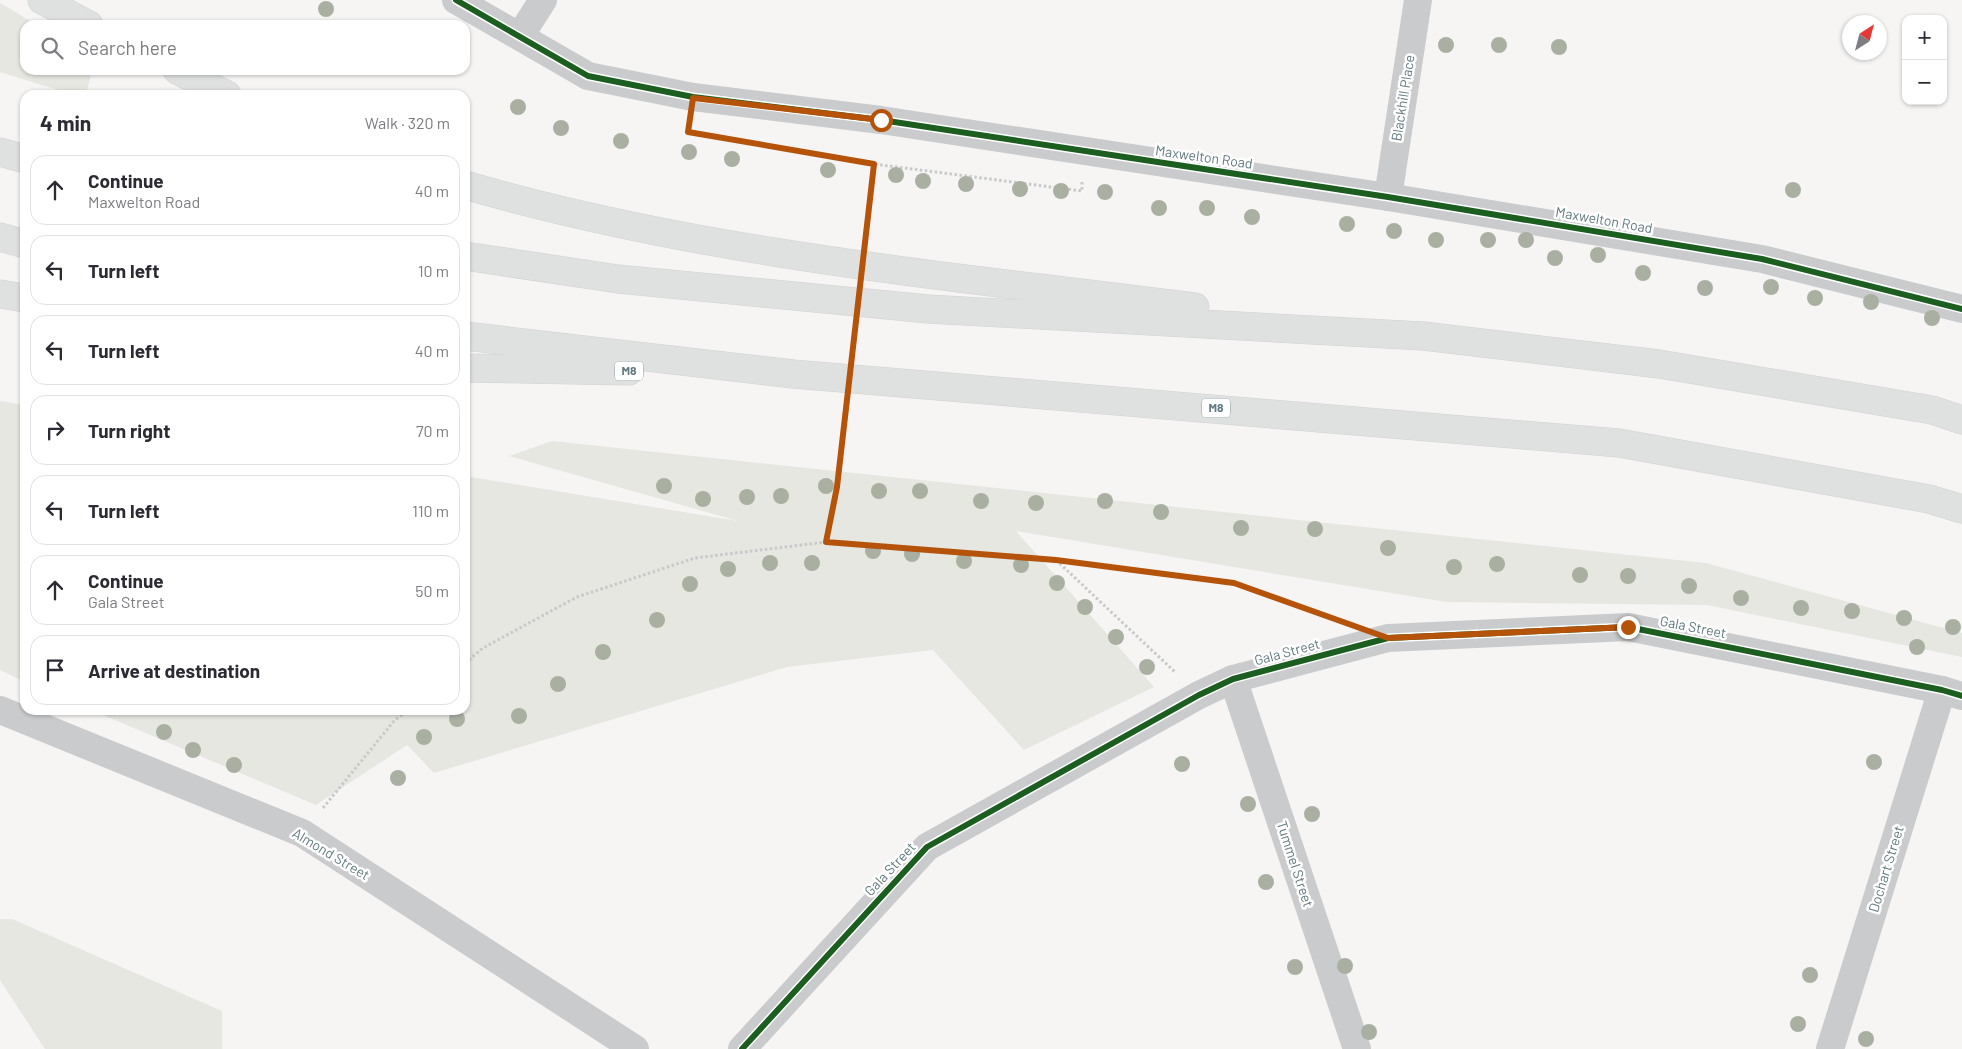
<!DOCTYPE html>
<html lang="en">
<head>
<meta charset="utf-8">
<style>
	:root { --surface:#fff; --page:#f7f7f7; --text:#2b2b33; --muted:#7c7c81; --line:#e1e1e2 }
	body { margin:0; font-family:Barlow,sans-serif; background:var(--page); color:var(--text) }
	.controls { position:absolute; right:15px; top:15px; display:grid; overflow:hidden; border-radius:10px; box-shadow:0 1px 4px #0004 }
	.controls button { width:45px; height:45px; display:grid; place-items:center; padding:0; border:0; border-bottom:1px solid var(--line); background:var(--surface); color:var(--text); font:25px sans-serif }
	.compass { position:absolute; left:1842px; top:15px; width:45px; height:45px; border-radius:50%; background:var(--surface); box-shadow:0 1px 4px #0004; rotate:36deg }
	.stop { position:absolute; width:15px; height:15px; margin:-11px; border:4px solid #b45309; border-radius:50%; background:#fff }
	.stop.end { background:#b45309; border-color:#fff; box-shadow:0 1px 5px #0008 }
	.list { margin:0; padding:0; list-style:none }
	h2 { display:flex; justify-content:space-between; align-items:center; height:65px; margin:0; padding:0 20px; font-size:21px }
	h2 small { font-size:16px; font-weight:400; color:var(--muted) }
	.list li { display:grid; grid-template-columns:32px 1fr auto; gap:15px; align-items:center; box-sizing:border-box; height:70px; margin:0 10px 10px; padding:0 10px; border:1px solid var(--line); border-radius:15px }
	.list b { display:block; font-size:19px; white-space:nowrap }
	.list p { margin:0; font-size:16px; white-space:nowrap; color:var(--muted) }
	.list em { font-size:16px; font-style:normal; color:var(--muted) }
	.icon { flex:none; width:28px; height:28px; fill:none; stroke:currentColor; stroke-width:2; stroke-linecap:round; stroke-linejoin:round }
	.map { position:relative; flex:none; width:1962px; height:1049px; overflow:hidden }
	.search { position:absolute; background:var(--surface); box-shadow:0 1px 4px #0004; left:20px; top:20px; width:450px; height:55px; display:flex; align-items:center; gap:12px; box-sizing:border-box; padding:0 18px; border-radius:15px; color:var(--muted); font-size:19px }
	.panel { position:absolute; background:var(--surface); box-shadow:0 1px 4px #0004; left:20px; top:90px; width:450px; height:625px; border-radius:15px }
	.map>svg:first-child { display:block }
	.green { fill:#e6e7e1 }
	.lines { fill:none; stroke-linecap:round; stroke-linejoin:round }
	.motorway-casing { stroke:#d1d2d2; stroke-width:29 }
	.path { stroke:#c7c9ca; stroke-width:3; stroke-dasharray:2.5 2.5; stroke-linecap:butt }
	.minor { stroke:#cacbcc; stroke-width:28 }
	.motorway { stroke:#dfe0e0; stroke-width:28 }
	.path-bridge { stroke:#c7c9ca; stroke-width:3; stroke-dasharray:2.5 2.5; stroke-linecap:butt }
	.cycleway-casing { stroke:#fff; stroke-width:9 }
	.cycleway { stroke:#1b5e20; stroke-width:6 }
	.tree { fill:#a9b0a2 }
	.route { stroke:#b45309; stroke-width:6 }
	.labels { text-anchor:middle; stroke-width:5; stroke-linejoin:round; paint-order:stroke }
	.shield { fill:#fff; stroke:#90a2a6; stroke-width:1 }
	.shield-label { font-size:12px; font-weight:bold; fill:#607a80 }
	.street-label { font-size:14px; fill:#607a80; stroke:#fff }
</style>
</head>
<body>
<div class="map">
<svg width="1962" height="1049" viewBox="0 0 1962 1049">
	<rect width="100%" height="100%" fill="#f6f5f4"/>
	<g class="green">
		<polygon points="0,3 37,25 25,25 25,70 92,70 86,95 74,95 0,72"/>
		<polygon points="0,401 25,405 25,682 0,670"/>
		<polygon points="552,441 1706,563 1962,633 1962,657 1707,605 1446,602 1016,531 1154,687 1024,750 933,650 787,667 434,773 407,745 316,805 91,710 465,710 465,476 738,521 509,456"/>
		<polygon points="0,919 12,919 222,1011 222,1049 45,1049 0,980"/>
	</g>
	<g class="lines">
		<defs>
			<g id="motorway">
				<polyline points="42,0 89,25"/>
				<polyline points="177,70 227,95"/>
				<polyline points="0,152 25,159"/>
				<path d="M465 185C703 254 950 276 1195 307"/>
				<polyline points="0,237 25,244"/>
				<polyline points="465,256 618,279 928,309 1423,336 1659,364 1932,410 1962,420"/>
				<polyline points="0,294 25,298"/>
				<polyline points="465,336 793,374 1619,443 1929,499 1962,509"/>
				<polyline points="465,368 629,371"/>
			</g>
		</defs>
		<use href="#motorway" class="motorway-casing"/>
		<g class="path">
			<polyline points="689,127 688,132 874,164 1082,191 1082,182"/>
			<polyline points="826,542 1056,560 1234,583 1334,618"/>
			<polyline points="1056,560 1175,672"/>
			<polyline points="465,663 483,648 577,597 695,558 826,542 837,487"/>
			<polyline points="323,808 394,721 408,710"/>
		</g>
		<g class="minor">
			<polyline points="456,0 588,76 693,97 881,120 1388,197 1762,259 1962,309"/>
			<polyline points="520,36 543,0"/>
			<polyline points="1388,197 1418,0"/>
			<polyline points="1233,679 1357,1049"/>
			<polyline points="0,710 302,833 635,1049"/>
			<polyline points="742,1049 927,847 1199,695 1233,679 1388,638 1628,627 1942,690 1962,696"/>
			<polyline points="1830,1049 1942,690"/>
		</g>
		<use href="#motorway" class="motorway"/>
		<polyline class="path-bridge" points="837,487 874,164"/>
		<defs>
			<g id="cycleway">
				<polyline points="456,0 588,76 693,97 881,120 1388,197 1762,259 1962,309"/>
				<polyline points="742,1049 927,847 1199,695 1233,679 1388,638 1628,627 1942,690 1962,696"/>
			</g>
		</defs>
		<use href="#cycleway" class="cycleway-casing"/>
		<use href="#cycleway" class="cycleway"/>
	</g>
	<g class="tree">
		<circle cx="326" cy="9" r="8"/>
		<circle cx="1446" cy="45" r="8"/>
		<circle cx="1499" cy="45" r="8"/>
		<circle cx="1559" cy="47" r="8"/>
		<circle cx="518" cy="107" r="8"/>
		<circle cx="561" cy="128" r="8"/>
		<circle cx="621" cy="141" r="8"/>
		<circle cx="689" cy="152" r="8"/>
		<circle cx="732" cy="159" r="8"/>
		<circle cx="828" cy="170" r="8"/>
		<circle cx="896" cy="175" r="8"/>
		<circle cx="923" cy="181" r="8"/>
		<circle cx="966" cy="184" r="8"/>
		<circle cx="1020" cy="189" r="8"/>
		<circle cx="1793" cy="190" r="8"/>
		<circle cx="1061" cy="191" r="8"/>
		<circle cx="1105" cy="192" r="8"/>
		<circle cx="1159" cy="208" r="8"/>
		<circle cx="1207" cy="208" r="8"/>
		<circle cx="1252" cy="217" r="8"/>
		<circle cx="1347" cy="224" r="8"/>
		<circle cx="1394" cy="231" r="8"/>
		<circle cx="1436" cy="240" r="8"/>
		<circle cx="1488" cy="240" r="8"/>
		<circle cx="1526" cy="240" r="8"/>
		<circle cx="1598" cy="255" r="8"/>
		<circle cx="1555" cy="258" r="8"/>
		<circle cx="1643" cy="273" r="8"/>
		<circle cx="1771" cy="287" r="8"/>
		<circle cx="1705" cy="288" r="8"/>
		<circle cx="1815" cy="298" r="8"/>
		<circle cx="1871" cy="302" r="8"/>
		<circle cx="1932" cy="318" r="8"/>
		<circle cx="664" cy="486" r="8"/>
		<circle cx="826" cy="486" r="8"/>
		<circle cx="879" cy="491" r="8"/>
		<circle cx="920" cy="491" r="8"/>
		<circle cx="781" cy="496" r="8"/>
		<circle cx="747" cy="497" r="8"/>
		<circle cx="703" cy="499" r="8"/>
		<circle cx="981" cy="501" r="8"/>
		<circle cx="1105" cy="501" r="8"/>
		<circle cx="1036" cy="503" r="8"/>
		<circle cx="1161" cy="512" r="8"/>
		<circle cx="1241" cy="528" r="8"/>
		<circle cx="1315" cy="529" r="8"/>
		<circle cx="1388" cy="548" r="8"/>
		<circle cx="873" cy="551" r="8"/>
		<circle cx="912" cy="554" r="8"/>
		<circle cx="964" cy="561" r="8"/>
		<circle cx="770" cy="563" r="8"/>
		<circle cx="812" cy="563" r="8"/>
		<circle cx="1497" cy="564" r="8"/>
		<circle cx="1021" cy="565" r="8"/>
		<circle cx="1454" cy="567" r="8"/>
		<circle cx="728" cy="569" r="8"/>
		<circle cx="1580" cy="575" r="8"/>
		<circle cx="1628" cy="576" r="8"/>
		<circle cx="1057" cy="583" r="8"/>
		<circle cx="690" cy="584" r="8"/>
		<circle cx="1689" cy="586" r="8"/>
		<circle cx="1741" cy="598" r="8"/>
		<circle cx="1085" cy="607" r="8"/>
		<circle cx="1801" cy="608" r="8"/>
		<circle cx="1852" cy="611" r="8"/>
		<circle cx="1904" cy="618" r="8"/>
		<circle cx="657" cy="620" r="8"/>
		<circle cx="1953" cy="627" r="8"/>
		<circle cx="1116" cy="637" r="8"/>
		<circle cx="1917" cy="647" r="8"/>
		<circle cx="603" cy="652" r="8"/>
		<circle cx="1147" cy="667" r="8"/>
		<circle cx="558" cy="684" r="8"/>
		<circle cx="519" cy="716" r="8"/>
		<circle cx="457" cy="719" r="8"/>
		<circle cx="164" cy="732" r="8"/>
		<circle cx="424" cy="737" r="8"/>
		<circle cx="193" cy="750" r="8"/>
		<circle cx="1874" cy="762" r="8"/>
		<circle cx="1182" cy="764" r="8"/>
		<circle cx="234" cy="765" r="8"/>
		<circle cx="398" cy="778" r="8"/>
		<circle cx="1248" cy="804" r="8"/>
		<circle cx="1312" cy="814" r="8"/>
		<circle cx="1266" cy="882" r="8"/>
		<circle cx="1345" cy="966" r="8"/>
		<circle cx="1295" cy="967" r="8"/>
		<circle cx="1810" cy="975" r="8"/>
		<circle cx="1798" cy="1024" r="8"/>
		<circle cx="1369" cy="1032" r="8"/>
		<circle cx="1866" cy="1039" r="8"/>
	</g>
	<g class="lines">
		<polyline class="route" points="881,120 693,98 688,132 874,164 837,487 826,542 1056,560 1234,583 1388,638 1628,627"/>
	</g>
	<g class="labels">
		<g class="shield">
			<rect x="615" y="361.5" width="28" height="19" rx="4"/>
			<rect x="1202" y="398.5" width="28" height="19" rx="4"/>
		</g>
		<g class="shield-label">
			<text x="629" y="375">M8</text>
			<text x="1216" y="412">M8</text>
		</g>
		<g class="street-label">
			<text transform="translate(1403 98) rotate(-81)" y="5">Blackhill Place</text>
			<text transform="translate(1204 157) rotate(8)" y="5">Maxwelton Road</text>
			<text transform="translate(1604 220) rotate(10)" y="5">Maxwelton Road</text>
			<text transform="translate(1693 627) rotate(11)" y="5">Gala Street</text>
			<text transform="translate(1287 652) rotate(-15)" y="5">Gala Street</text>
			<text transform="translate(331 854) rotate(31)" y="5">Almond Street</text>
			<text transform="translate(1295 864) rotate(72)" y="5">Tummel Street</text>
			<text transform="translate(890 869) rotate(-47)" y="5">Gala Street</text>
			<text transform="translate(1886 869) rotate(-73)" y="5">Dochart Street</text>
		</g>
	</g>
</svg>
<div class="controls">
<button>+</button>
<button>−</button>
</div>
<svg class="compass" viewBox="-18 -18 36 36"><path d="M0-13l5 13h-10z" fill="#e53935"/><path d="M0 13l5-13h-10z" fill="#7c7c81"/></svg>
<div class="stop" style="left:881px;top:120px"></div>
<div class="stop end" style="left:1628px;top:627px"></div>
<div class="search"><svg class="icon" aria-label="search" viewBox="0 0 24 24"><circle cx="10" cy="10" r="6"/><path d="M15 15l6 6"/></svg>Search here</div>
<section class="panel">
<h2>4 min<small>Walk · 320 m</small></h2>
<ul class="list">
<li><svg class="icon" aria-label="ahead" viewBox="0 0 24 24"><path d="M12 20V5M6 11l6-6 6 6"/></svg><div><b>Continue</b><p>Maxwelton Road</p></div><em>40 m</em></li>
<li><svg class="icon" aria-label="left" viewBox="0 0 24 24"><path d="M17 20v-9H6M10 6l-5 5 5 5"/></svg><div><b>Turn left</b></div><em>10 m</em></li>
<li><svg class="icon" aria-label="left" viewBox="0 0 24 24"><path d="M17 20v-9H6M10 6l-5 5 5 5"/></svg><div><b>Turn left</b></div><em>40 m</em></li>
<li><svg class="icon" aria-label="right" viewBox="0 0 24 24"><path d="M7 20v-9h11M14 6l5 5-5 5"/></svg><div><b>Turn right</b></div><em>70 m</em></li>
<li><svg class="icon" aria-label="left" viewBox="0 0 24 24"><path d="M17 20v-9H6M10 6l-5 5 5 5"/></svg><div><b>Turn left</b></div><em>110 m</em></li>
<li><svg class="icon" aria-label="ahead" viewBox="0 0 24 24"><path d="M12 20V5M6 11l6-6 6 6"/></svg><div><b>Continue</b><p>Gala Street</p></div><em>50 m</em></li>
<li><svg class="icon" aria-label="arrive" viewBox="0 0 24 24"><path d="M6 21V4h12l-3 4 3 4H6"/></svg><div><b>Arrive at destination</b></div></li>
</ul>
</section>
</div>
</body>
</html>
